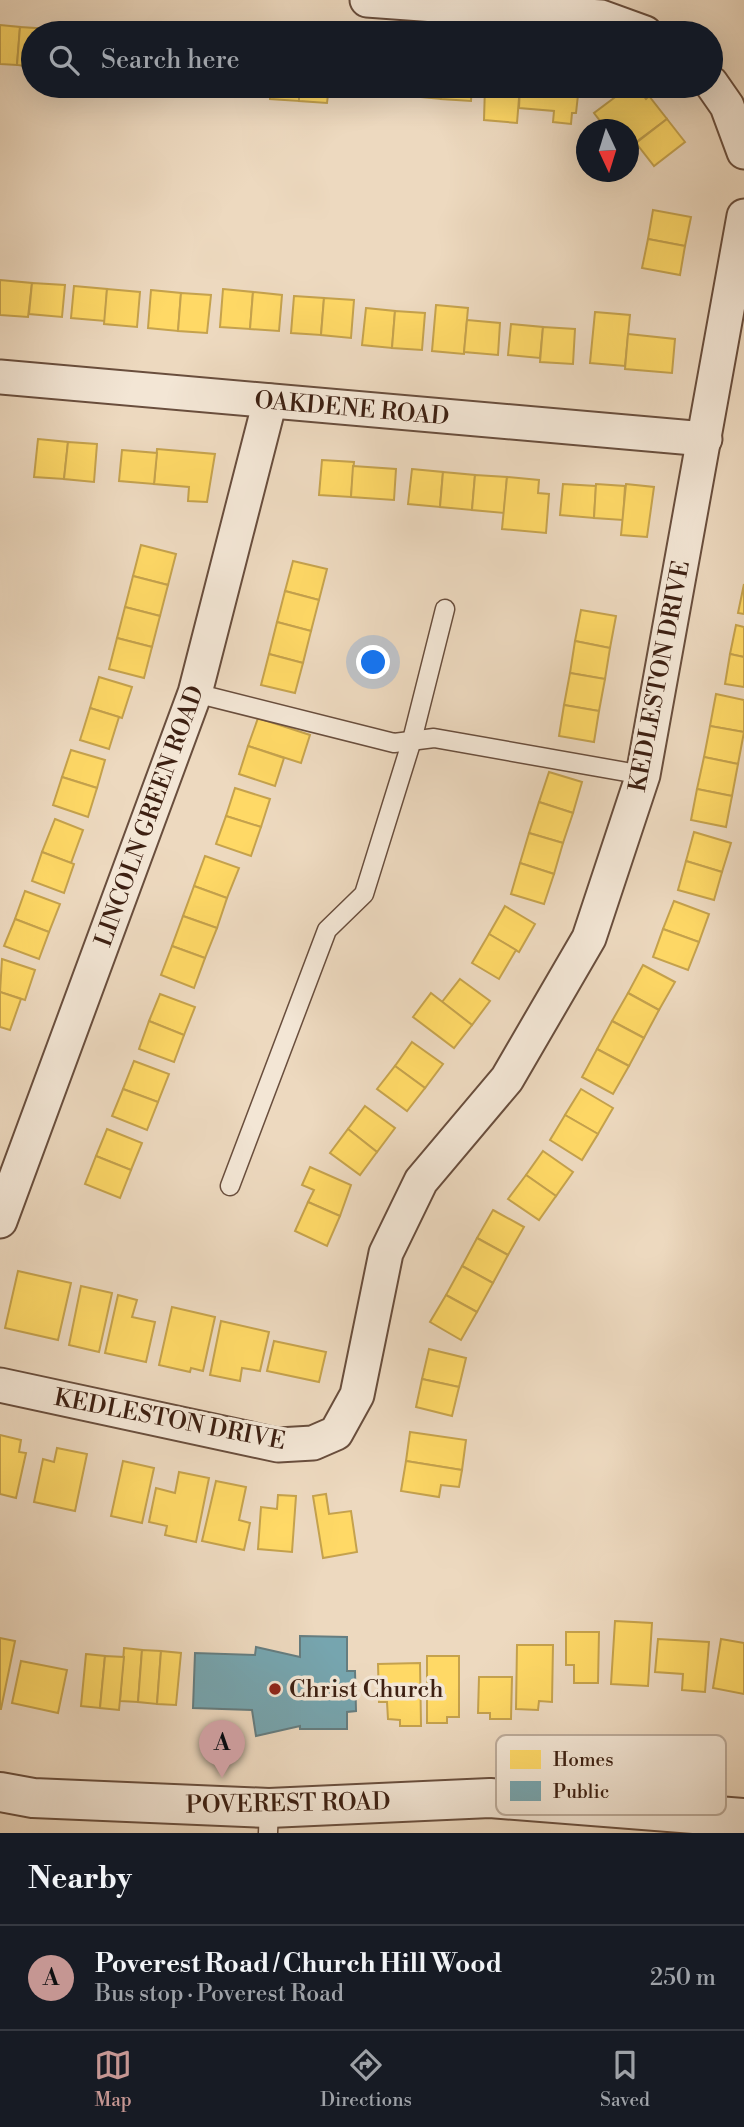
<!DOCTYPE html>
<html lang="en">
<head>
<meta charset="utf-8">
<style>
	:root { --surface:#171b24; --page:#242831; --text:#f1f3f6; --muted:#9ea1a6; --line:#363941; --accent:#c59692 }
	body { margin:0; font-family:"Libre Bodoni",serif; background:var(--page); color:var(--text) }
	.compass { position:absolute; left:576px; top:119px; width:63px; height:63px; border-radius:50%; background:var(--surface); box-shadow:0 7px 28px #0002; rotate:176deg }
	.you { position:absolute; left:374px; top:663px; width:24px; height:24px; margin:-18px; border:5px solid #fff; border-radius:50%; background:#1a73e8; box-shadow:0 0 0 10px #1a73e833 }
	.badge { display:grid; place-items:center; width:46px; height:46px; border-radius:50%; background:var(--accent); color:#111; font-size:23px; font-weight:700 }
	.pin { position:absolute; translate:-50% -58px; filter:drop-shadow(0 2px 4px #0008) }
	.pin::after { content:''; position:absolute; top:37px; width:24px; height:21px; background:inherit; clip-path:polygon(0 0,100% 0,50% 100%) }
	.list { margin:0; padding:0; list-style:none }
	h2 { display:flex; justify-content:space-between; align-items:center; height:91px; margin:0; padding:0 28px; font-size:30px }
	h2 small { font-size:23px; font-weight:400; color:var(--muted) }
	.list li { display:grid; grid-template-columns:46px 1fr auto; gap:21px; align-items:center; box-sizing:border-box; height:105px; padding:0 28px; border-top:2px solid var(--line) }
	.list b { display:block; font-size:26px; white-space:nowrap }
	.list p { margin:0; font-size:23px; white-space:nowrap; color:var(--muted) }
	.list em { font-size:23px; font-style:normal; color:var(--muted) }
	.icon { flex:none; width:38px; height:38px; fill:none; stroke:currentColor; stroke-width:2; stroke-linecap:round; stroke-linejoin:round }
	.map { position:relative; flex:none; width:744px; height:1833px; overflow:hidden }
	.search { position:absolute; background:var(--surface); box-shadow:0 7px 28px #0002; left:21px; right:21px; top:21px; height:77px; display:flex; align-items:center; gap:18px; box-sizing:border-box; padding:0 24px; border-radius:38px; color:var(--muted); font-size:26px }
	.sheet { height:196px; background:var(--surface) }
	nav { display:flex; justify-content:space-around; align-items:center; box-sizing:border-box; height:98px; border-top:2px solid var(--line); background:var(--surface); font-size:19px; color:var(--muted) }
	nav a { display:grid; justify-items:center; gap:4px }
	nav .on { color:var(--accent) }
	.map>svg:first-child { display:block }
	.homes { fill:#ffd966; stroke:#c5a24d; stroke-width:2 }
	.public { fill:#76a5af; stroke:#657d80; stroke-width:2 }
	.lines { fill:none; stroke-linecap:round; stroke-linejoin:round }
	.service-casing { stroke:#694e3d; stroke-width:21 }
	.minor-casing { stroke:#694e3d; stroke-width:37 }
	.tertiary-casing { stroke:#694e3d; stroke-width:42 }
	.service { stroke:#f3e6d5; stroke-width:18 }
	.minor { stroke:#f3e6d5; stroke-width:33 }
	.tertiary { stroke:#f3e6d5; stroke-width:38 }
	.poi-dot { fill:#8f2418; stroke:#f3e6d5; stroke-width:2.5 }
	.labels { text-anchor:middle; stroke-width:7; stroke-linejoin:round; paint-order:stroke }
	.street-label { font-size:24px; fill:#3d2012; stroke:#f3e6d5 }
	.poi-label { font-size:24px; fill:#3d2012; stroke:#f3e6d5; text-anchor:start }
	.key { fill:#f3e6d5; stroke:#bcab9a; stroke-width:2 }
	.key-label { font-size:19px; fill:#3d2012 }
</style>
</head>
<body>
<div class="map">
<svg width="744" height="1833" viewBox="0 0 744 1833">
	<rect width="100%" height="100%" fill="#edd9bf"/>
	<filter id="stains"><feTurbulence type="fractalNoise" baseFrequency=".00286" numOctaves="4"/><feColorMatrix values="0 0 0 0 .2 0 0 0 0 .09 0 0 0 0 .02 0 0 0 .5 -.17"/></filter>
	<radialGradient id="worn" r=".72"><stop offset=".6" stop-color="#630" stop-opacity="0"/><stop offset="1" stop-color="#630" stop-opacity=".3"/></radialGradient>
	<g class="homes">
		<polygon points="0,25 20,27 17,65 0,64"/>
		<polygon points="20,27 50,29 49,33 33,33 33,67 17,65"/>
		<polygon points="128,86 158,86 158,90"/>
		<polygon points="158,86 187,86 187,92 158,90"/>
		<polygon points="199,86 229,86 228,95 199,93"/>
		<polygon points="229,86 259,86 258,97 228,95"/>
		<polygon points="270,86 299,86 299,101 270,99"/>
		<polygon points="299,86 329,86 327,103 299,101"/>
		<polygon points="342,86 371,86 371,93 342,91"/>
		<polygon points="371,86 400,86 400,95 371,93"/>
		<polygon points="412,86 442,86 441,99 411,96"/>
		<polygon points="442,86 472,86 471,101 441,99"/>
		<polygon points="485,86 520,86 517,123 484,120"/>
		<polygon points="520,86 579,86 576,113 572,113 571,124 553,122 554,111 519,108"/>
		<polygon points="630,86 636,86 646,99 649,96 667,119 628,148 628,130 607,130 594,113"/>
		<polygon points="667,119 685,142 654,166 636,143"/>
		<polygon points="653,210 691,217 685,246 648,239"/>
		<polygon points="648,239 685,246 680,275 642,268"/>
		<polygon points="0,280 32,283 28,317 0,315"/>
		<polygon points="32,283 65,285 62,317 29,314"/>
		<polygon points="74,286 107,289 105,321 71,318"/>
		<polygon points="107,289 140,292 137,327 104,324"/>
		<polygon points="223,289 253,292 250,329 220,327"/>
		<polygon points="151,290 181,293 178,331 148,328"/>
		<polygon points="253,292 282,295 279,331 250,329"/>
		<polygon points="181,293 211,295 207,333 178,331"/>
		<polygon points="294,296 324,298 321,335 291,333"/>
		<polygon points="324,298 354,300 351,338 321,335"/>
		<polygon points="436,305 468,308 464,354 432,351"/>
		<polygon points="366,308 395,311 392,348 362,345"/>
		<polygon points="395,311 425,313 422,350 392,348"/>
		<polygon points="595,312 630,315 625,366 590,363"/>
		<polygon points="467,320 500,323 498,355 464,352"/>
		<polygon points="511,324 543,327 540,358 508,355"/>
		<polygon points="543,327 575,329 573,364 540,362"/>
		<polygon points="628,334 675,339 672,373 625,369"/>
		<polygon points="38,439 68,442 64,479 34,477"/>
		<polygon points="68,442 97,444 94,482 64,479"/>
		<polygon points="157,449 215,454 207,502 188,501 189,487 154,484"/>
		<polygon points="122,450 157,453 154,484 119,481"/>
		<polygon points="322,460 354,462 351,497 319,495"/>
		<polygon points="353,466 396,469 394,500 351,497"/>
		<polygon points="412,469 443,472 440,507 408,504"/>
		<polygon points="443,472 475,475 472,510 440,507"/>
		<polygon points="475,475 507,477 504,513 472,510"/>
		<polygon points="507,477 539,480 538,493 549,494 546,533 502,529"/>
		<polygon points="563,484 596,486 594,518 560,515"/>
		<polygon points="596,484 625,486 623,520 594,518"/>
		<polygon points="626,484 654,487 647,537 621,535"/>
		<polygon points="141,545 176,554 168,585 133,576"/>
		<polygon points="293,561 327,569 319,600 285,591"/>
		<polygon points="133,576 168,585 160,616 125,607"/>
		<polygon points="744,584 744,614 738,613"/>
		<polygon points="285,591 319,600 311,631 277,622"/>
		<polygon points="125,607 160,616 152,647 117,638"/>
		<polygon points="581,610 616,616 610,648 575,641"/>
		<polygon points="277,622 311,631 303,663 269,654"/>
		<polygon points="736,625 744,627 744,657 730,654"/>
		<polygon points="117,638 152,647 144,678 109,669"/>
		<polygon points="575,641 610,648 605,679 570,673"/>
		<polygon points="269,654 303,663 295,693 261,685"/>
		<polygon points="730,654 744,657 744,687 725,684"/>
		<polygon points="570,673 605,679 599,711 564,705"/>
		<polygon points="99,677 132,687 122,718 90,708"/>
		<polygon points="716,694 744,700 744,732 710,726"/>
		<polygon points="564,705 599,711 594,742 559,736"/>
		<polygon points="90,708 119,717 109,749 80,740"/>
		<polygon points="258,718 310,735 301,763 248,746"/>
		<polygon points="710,726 744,732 738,764 704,757"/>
		<polygon points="248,746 284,758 275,786 239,774"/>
		<polygon points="71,750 105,760 97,788 62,777"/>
		<polygon points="704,757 738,764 732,796 697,789"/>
		<polygon points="549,772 582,782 573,813 539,802"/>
		<polygon points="62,777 97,788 88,817 53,805"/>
		<polygon points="235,788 270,799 261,827 226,816"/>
		<polygon points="697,789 732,796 726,827 691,820"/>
		<polygon points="539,802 573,813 563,843 529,833"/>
		<polygon points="226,816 261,827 251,856 216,844"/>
		<polygon points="55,819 83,830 71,863 42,852"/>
		<polygon points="694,832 731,843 722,872 686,861"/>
		<polygon points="529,833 563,843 554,874 520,863"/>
		<polygon points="42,852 74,864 64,893 32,881"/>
		<polygon points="205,856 239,868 227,898 194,886"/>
		<polygon points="686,861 722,872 714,900 678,890"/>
		<polygon points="520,863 554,874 544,904 511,894"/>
		<polygon points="194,886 227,898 217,928 183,916"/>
		<polygon points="25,891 60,904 49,932 15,919"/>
		<polygon points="674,901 709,914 699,942 663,929"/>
		<polygon points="505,906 535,924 519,952 489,934"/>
		<polygon points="183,916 217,928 205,958 172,946"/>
		<polygon points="15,919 49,932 39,959 4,946"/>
		<polygon points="663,929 699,942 688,970 653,957"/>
		<polygon points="489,934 516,950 499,979 472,963"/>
		<polygon points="172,946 205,958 194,988 161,975"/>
		<polygon points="2,959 35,970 25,1000 0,992"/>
		<polygon points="643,965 675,982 659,1010 628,993"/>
		<polygon points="460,979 490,1001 472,1025 442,1002"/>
		<polygon points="0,992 21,999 10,1030 0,1027"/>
		<polygon points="431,993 472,1025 454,1048 413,1017"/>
		<polygon points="628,993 659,1010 644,1038 612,1021"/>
		<polygon points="160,994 195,1007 184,1035 149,1021"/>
		<polygon points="149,1021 184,1035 174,1062 139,1049"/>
		<polygon points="612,1021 644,1038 629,1066 597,1049"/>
		<polygon points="412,1042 443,1064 425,1088 395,1066"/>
		<polygon points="597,1049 629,1066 613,1094 582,1077"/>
		<polygon points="134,1061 169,1074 158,1102 123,1089"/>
		<polygon points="395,1066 425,1088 407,1111 377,1089"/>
		<polygon points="123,1089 158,1102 147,1130 112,1116"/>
		<polygon points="581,1089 613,1108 598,1134 565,1115"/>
		<polygon points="365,1106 395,1128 377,1152 348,1129"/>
		<polygon points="565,1115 598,1134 582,1160 550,1140"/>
		<polygon points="107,1129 142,1143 131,1170 96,1156"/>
		<polygon points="348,1129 377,1152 360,1175 330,1153"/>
		<polygon points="543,1151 573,1172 556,1196 526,1175"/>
		<polygon points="96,1156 131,1170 120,1198 85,1184"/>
		<polygon points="310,1167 351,1185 340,1216 308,1202 314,1190 302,1185"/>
		<polygon points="526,1175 556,1196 539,1220 508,1199"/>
		<polygon points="308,1202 340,1216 327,1246 295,1231"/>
		<polygon points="493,1210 524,1227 508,1255 477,1238"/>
		<polygon points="477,1238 508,1255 493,1283 462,1266"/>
		<polygon points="462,1266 493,1283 477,1312 446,1295"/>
		<polygon points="18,1271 71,1283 58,1340 5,1328"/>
		<polygon points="81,1286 112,1293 99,1352 69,1345"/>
		<polygon points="118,1295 137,1300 132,1317 155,1322 146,1362 105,1353"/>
		<polygon points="446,1295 477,1312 461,1340 430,1322"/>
		<polygon points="172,1307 215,1317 203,1371 191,1368 190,1372 159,1365"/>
		<polygon points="221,1321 269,1332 260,1371 242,1368 240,1381 210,1375"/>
		<polygon points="274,1341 326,1352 319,1382 267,1371"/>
		<polygon points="429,1349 466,1358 459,1387 422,1379"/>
		<polygon points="422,1379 459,1387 452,1416 416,1407"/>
		<polygon points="410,1432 466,1440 462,1470 406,1461"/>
		<polygon points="0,1435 21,1440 19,1452 26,1453 16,1498 0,1494"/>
		<polygon points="57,1448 87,1454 75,1511 34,1502 43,1459 54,1462"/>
		<polygon points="123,1461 154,1468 142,1523 111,1516"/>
		<polygon points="406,1461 462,1470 459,1487 441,1485 439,1497 401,1491"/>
		<polygon points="179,1472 209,1478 196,1542 165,1535 167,1526 149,1522 156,1488 175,1493"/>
		<polygon points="216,1481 246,1487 239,1520 250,1523 244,1550 202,1541"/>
		<polygon points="326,1494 329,1514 351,1511 357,1552 323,1558 313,1496"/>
		<polygon points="278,1495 296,1496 292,1552 258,1549 261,1507 277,1509"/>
		<polygon points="615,1621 652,1623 648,1686 611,1684"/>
		<polygon points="566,1632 599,1632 598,1683 574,1683 574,1665 566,1665"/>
		<polygon points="0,1638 15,1641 1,1709 0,1709"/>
		<polygon points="658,1639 709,1642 705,1692 682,1690 683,1674 655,1672"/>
		<polygon points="721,1639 744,1643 744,1694 713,1688"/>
		<polygon points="517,1645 553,1645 552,1702 539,1701 538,1710 516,1709"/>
		<polygon points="124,1648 142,1650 138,1702 120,1701"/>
		<polygon points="142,1650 161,1651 157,1704 138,1702"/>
		<polygon points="161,1651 181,1653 176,1705 157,1704"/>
		<polygon points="86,1654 105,1656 100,1708 81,1706"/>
		<polygon points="105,1656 124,1657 119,1710 100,1708"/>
		<polygon points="427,1656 459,1656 459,1717 447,1717 447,1723 427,1723"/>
		<polygon points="21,1661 67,1670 58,1713 12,1703"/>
		<polygon points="420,1663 421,1726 400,1726 400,1720 388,1719 387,1702 379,1702 378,1664"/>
		<polygon points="479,1677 512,1677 511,1719 490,1719 490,1713 478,1713"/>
	</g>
	<polygon class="public" points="300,1636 347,1637 347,1671 355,1671 356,1711 347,1712 347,1729 300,1729 300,1726 256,1736 252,1710 193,1708 195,1653 255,1655 256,1647 300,1657"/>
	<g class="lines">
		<defs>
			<g id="service">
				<polyline points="195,693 394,743 434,738 643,775"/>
				<polyline points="230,1186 327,930 364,894 412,740 445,609"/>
				<polyline points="268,1833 269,1808"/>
			</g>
			<g id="minor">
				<polyline points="367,0 601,17 645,33"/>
				<polyline points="711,83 727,106 744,152"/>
				<polyline points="0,377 705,439"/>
				<polyline points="0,1221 195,693 270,401"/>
				<polyline points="0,1385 278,1445 313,1443 336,1433 357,1395 386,1253 421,1181 507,1079 589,938 643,775 744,216"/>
			</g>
			<polyline id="tertiary" points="0,1792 33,1798 269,1808 490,1798 744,1818"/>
		</defs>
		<use href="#service" class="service-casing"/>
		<use href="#minor" class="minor-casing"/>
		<use href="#tertiary" class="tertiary-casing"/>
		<use href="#service" class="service"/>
		<use href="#minor" class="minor"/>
		<use href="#tertiary" class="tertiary"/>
	</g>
	<circle class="poi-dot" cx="275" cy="1689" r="7"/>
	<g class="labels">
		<g class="street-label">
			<text transform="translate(352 408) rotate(5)" y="8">OAKDENE ROAD</text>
			<text transform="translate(659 676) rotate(-79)" y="8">KEDLESTON DRIVE</text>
			<text transform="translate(149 816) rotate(-70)" y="8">LINCOLN GREEN ROAD</text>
			<text transform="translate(170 1419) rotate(11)" y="8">KEDLESTON DRIVE</text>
			<text transform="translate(288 1803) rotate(-1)" y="8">POVEREST ROAD</text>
		</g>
		<g class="poi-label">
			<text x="289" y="1697">Christ Church</text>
		</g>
	</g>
	<rect x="496" y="1735" width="230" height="80" rx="10" class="key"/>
	<rect x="510" y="1750" width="31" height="19" fill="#ffd966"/>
	<rect x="510" y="1781" width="31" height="20" fill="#76a5af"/>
	<g class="key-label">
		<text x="553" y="1766">Homes</text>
		<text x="553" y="1798">Public</text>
	</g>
	<rect width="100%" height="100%" filter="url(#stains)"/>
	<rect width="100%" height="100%" fill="url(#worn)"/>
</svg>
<svg class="compass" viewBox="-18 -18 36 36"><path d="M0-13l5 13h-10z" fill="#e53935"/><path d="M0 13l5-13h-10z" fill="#9ea1a6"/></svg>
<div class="you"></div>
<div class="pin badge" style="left:222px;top:1778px">A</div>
<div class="search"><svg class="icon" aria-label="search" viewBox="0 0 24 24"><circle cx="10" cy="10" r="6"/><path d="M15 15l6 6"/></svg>Search here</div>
</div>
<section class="sheet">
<h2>Nearby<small></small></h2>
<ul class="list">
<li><span class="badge">A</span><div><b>Poverest Road / Church Hill Wood</b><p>Bus stop · Poverest Road</p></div><em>250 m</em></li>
</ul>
</section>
<nav>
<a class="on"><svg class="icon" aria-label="map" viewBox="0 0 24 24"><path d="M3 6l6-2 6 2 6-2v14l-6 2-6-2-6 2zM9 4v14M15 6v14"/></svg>Map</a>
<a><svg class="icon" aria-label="directions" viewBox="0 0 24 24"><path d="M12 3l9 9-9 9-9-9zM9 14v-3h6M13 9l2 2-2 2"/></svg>Directions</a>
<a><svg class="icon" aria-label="saved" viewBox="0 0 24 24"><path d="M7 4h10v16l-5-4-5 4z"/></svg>Saved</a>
</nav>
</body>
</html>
